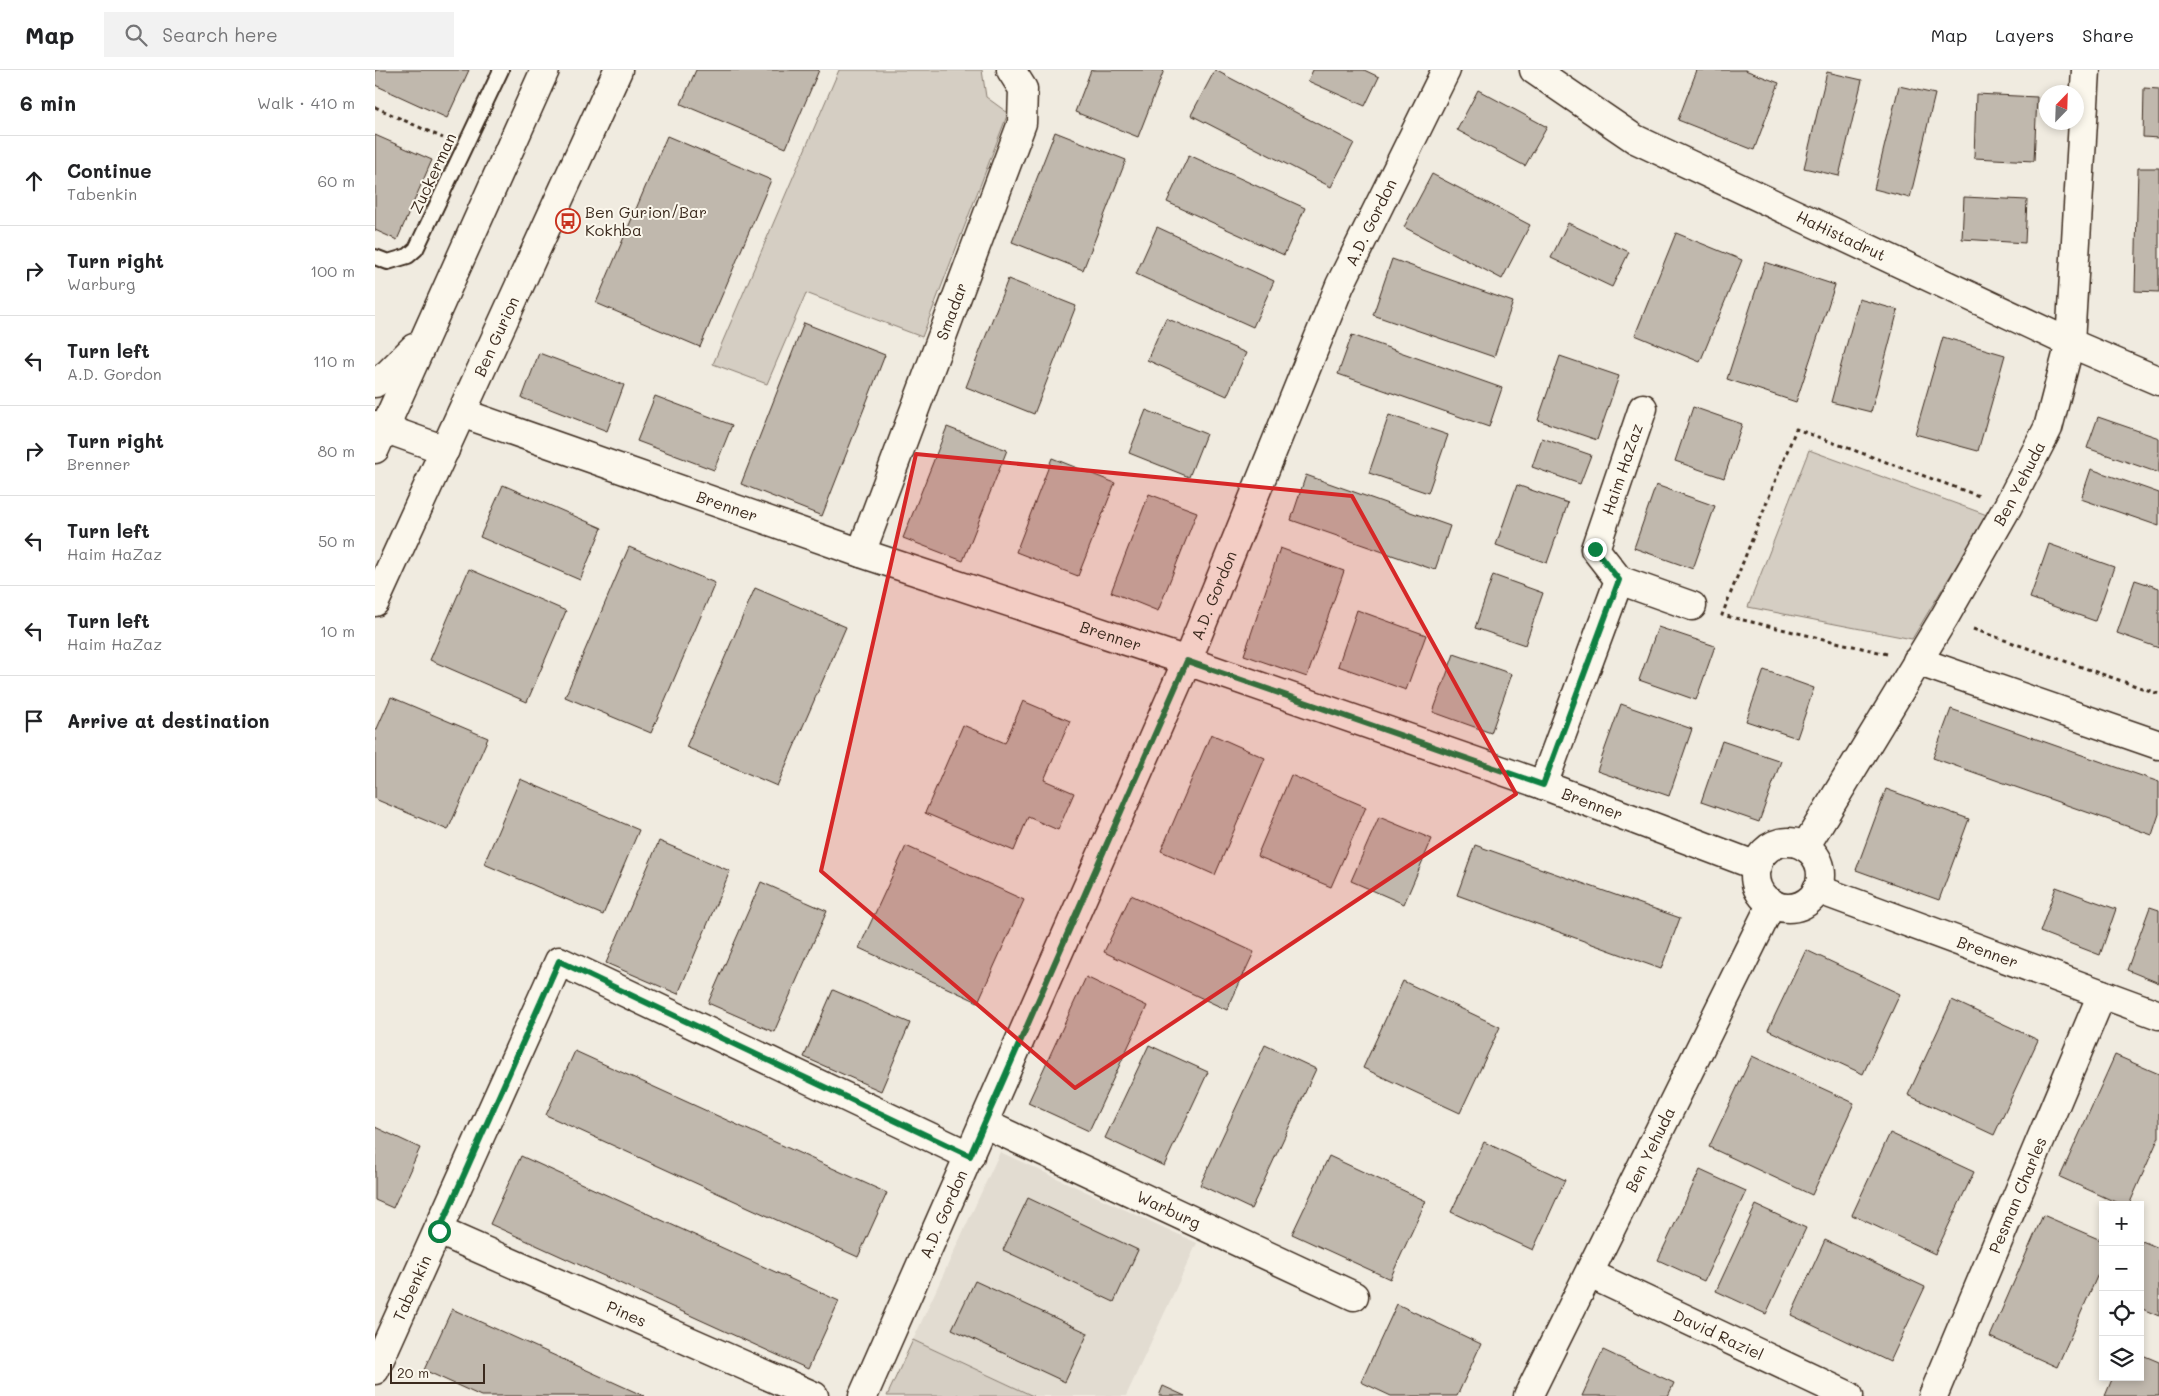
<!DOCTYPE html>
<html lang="en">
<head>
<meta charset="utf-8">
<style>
	:root { --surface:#fff; --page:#f2f2f2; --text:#202124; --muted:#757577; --line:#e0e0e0 }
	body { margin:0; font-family:Mali,sans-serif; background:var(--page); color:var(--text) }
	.controls { position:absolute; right:15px; bottom:15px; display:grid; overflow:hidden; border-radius:0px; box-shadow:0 2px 8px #0003 }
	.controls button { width:45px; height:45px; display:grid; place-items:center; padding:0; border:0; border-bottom:1px solid var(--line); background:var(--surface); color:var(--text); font:25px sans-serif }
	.compass { position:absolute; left:1664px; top:15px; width:45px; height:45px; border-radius:50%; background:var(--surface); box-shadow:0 2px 8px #0003; rotate:23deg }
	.scale { position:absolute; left:15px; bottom:12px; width:95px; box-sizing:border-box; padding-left:5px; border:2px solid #3b2a1e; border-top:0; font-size:14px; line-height:18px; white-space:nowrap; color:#3b2a1e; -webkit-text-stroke:4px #fbf7ec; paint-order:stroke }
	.stop { position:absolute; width:15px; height:15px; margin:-11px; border:4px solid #0b8043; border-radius:50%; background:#fff }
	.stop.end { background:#0b8043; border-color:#fff; box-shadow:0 1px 5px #0008 }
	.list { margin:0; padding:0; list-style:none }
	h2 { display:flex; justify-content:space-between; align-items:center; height:65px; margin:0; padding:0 20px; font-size:21px }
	h2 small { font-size:16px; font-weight:400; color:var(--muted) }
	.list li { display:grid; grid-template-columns:32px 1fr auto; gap:15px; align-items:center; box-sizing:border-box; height:90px; padding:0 20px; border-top:1px solid var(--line) }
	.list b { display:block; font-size:19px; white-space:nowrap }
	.list p { margin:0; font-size:16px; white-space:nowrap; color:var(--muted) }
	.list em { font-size:16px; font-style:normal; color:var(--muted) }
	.icon { flex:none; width:28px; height:28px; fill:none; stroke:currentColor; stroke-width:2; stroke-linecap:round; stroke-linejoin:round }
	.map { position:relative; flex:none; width:1784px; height:1326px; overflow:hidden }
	header { display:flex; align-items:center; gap:30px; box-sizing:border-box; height:70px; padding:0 25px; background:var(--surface); border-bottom:1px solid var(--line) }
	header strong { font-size:24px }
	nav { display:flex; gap:28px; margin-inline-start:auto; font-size:18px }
	.search { width:350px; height:45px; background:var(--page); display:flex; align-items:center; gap:12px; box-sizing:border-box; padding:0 18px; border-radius:0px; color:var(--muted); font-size:19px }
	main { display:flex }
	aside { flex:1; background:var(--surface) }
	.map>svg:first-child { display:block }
	.built { fill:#e2dcd1 }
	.green { fill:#d5cec3; stroke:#887c70 }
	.building { fill:#c0b8ad; stroke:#3b2a1e }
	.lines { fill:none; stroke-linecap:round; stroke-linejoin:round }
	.service-casing { stroke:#3b2a1e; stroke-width:18 }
	.minor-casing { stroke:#3b2a1e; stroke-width:31 }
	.tertiary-casing { stroke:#3b2a1e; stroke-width:31 }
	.primary-casing { stroke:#3b2a1e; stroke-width:31 }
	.path { stroke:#3b2a1e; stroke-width:3; stroke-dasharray:4 4; stroke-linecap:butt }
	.service { stroke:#fbf7ec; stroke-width:14 }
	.minor { stroke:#fbf7ec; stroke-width:28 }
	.tertiary { stroke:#fbf7ec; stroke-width:28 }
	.primary { stroke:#fbf7ec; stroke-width:28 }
	.route { stroke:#0b8043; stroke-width:6 }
	.marked { fill:#d62828; fill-opacity:0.2; stroke:#d62828; stroke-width:4; stroke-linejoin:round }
	.labels { text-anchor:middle; stroke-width:4; stroke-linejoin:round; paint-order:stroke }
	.street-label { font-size:16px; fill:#3b2a1e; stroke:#fbf7ec }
	.poi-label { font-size:16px; fill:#3b2a1e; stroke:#fbf7ec; text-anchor:start }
</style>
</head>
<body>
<header>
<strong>Map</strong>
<div class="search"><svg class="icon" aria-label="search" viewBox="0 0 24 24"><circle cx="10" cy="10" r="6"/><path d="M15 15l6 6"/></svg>Search here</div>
<nav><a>Map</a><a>Layers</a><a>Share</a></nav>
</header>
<main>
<aside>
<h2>6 min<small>Walk · 410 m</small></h2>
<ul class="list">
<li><svg class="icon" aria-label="ahead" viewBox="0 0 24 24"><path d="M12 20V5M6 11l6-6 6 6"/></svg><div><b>Continue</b><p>Tabenkin</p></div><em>60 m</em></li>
<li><svg class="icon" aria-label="right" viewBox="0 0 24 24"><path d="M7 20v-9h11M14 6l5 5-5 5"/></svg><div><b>Turn right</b><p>Warburg</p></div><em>100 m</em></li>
<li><svg class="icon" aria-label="left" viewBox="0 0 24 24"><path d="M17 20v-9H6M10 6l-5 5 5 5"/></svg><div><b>Turn left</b><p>A.D. Gordon</p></div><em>110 m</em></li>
<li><svg class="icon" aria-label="right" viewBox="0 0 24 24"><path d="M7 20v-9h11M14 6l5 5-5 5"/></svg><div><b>Turn right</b><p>Brenner</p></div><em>80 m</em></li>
<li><svg class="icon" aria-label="left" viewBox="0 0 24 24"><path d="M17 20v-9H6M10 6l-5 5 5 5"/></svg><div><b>Turn left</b><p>Haim HaZaz</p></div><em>50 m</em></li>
<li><svg class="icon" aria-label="left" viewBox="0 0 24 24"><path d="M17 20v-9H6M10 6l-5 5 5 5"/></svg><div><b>Turn left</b><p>Haim HaZaz</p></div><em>10 m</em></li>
<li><svg class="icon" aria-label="arrive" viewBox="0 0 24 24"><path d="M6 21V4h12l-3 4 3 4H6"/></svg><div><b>Arrive at destination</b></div></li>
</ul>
</aside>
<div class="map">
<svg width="1784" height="1326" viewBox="0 0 1784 1326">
	<rect width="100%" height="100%" fill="#f0ebe0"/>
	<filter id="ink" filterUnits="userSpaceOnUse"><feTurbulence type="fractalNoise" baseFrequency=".02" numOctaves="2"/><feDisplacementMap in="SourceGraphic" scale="10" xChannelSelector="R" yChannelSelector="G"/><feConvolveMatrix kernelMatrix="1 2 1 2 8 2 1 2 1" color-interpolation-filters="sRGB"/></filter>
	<g filter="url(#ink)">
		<polygon class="built" points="625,1082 822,1173 751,1326 658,1326 538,1270"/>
		<g class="green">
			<polygon points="464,0 607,0 611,27 633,43 547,267 431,223 392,314 338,294"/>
			<polygon points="1434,380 1612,445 1537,569 1373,537"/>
			<polygon points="538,1270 658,1326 512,1326"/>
		</g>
		<g class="building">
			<polygon points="0,0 94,0 72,48 0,15"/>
			<polygon points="321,0 444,0 411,78 306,34"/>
			<polygon points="716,0 789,0 763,67 700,42"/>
			<polygon points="840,0 979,73 956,117 816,45"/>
			<polygon points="938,0 989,0 1004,7 990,36 933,11"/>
			<polygon points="1322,0 1370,0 1404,13 1379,80 1303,50"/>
			<polygon points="1452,2 1487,10 1464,106 1429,98"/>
			<polygon points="1524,16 1560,24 1535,128 1499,119"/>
			<polygon points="1769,18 1784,19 1784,68 1768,67"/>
			<polygon points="1103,20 1172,57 1150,96 1082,60"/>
			<polygon points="1601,24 1662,27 1659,91 1599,88"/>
			<polygon points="680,62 751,90 708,200 637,172"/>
			<polygon points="0,65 57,90 22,170 0,160"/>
			<polygon points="292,66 396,110 325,277 221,233"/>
			<polygon points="814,85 930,138 909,185 792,132"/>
			<polygon points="1763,98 1784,98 1784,222 1760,221"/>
			<polygon points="1057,104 1155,155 1127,209 1029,157"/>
			<polygon points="1589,127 1652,130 1650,173 1587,169"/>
			<polygon points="1193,153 1254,182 1237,217 1176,188"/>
			<polygon points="782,157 899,211 878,257 761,204"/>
			<polygon points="1301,163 1367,190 1325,292 1260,265"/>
			<polygon points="1017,189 1138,232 1119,287 998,245"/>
			<polygon points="1390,192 1460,215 1421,332 1352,309"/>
			<polygon points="633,209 701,236 659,344 591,317"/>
			<polygon points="1484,229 1523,240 1496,342 1456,332"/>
			<polygon points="791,248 871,283 852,326 772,290"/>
			<polygon points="429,253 510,285 447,446 366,414"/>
			<polygon points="977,265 1127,318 1114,357 963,304"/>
			<polygon points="1568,267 1630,285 1603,381 1540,364"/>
			<polygon points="164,283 249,315 232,361 147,328"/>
			<polygon points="1185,286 1244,306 1222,370 1163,350"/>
			<polygon points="280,326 357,355 339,400 262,371"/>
			<polygon points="1318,337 1367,354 1349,408 1300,391"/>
			<polygon points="771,340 831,364 814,407 754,383"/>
			<polygon points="1014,345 1073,365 1053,423 994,403"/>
			<polygon points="1723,347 1784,368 1784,403 1712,378"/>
			<polygon points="572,357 632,380 588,491 528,468"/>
			<polygon points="1167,368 1216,385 1205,414 1157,397"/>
			<polygon points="677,388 740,413 703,506 641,482"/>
			<polygon points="1716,399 1784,423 1784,456 1706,429"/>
			<polygon points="931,405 1075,456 1060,500 916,450"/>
			<polygon points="128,415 227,458 205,510 105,467"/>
			<polygon points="1142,415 1193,433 1172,493 1121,475"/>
			<polygon points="1281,415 1340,436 1318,499 1259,478"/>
			<polygon points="774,424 822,442 783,541 736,522"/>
			<polygon points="1674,474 1739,497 1720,551 1655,528"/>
			<polygon points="254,477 340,513 276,663 190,627"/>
			<polygon points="905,478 969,501 932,607 869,585"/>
			<polygon points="94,499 191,541 152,632 55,590"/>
			<polygon points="1118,505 1168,523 1150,575 1100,558"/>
			<polygon points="1760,510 1784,518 1784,578 1742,563"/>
			<polygon points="380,518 471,557 402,716 311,677"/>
			<polygon points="982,540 1051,565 1031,620 963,596"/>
			<polygon points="1283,557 1340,576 1321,630 1264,610"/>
			<polygon points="1079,584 1137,604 1116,663 1058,642"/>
			<polygon points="1389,600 1439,618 1422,668 1371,651"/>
			<polygon points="16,627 113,668 73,760 0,729 0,663"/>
			<polygon points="648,631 695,651 669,710 699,723 683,760 653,747 639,781 550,743 588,655 630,673"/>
			<polygon points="1246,634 1317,659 1294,726 1222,701"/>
			<polygon points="1576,639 1784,712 1784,744 1777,765 1558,688"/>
			<polygon points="836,664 890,688 840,805 786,781"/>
			<polygon points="1347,671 1406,691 1384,752 1326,732"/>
			<polygon points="916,705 991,737 956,817 882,786"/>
			<polygon points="145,709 264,760 228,845 109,794"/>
			<polygon points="1511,719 1594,749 1564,830 1481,800"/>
			<polygon points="1004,747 1057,769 1029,834 976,811"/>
			<polygon points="284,771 355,801 303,924 231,893"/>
			<polygon points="1100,775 1305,848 1286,899 1082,825"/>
			<polygon points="531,776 649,830 603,932 484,878"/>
			<polygon points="386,812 452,841 399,962 333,933"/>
			<polygon points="1681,817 1741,839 1725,885 1665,862"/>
			<polygon points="756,825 879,882 852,940 729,882"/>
			<polygon points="1775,837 1784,840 1784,913 1752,900"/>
			<polygon points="1431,880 1525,924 1488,1004 1393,960"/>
			<polygon points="711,907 772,936 714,1061 653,1033"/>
			<polygon points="1028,911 1125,957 1085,1043 988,998"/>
			<polygon points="458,920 535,953 506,1021 429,987"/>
			<polygon points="1577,930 1663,970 1619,1065 1533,1025"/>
			<polygon points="774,975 833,1002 789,1096 730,1068"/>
			<polygon points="890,975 941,999 876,1139 825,1115"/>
			<polygon points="200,981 512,1123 483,1187 171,1045"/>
			<polygon points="1740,985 1784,1004 1784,1067 1754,1135 1747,1135 1685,1107"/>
			<polygon points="1377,986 1479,1033 1437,1125 1334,1077"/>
			<polygon points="0,1057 45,1078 18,1138 0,1130"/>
			<polygon points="1515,1063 1599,1102 1560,1184 1477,1145"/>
			<polygon points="1109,1072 1190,1110 1158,1180 1076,1142"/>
			<polygon points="146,1086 464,1231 433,1299 115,1154"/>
			<polygon points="954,1086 1051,1131 1015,1209 917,1164"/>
			<polygon points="1325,1100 1371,1121 1329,1211 1283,1190"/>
			<polygon points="653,1128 763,1180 739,1232 628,1180"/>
			<polygon points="1381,1135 1431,1158 1391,1244 1341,1221"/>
			<polygon points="1668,1145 1728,1171 1728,1193 1682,1297 1615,1267"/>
			<polygon points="1450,1170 1550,1217 1515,1292 1416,1245"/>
			<polygon points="1767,1171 1784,1178 1784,1246 1765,1238 1765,1176"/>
			<polygon points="600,1211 713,1263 690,1312 577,1259"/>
			<polygon points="1022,1234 1106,1274 1082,1326 1016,1326 986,1312"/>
			<polygon points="77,1239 269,1326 106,1326 49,1300"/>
			<polygon points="1228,1280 1299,1313 1293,1326 1207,1326"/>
			<polygon points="1765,1284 1784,1292 1784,1326 1730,1326 1738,1307 1765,1307"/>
			<polygon points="788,1316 810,1326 784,1326"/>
		</g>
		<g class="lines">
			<defs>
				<polyline id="service" points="0,187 13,192 33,186 41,179 126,0"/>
				<g id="minor">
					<path id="s1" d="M1159 0 1260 69 1695 273 1784 311"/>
					<path id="s2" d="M87 343 486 483 812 591 1168 715 1382 796"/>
					<path id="s3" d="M486 483 647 53 648 19 636 0"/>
					<polyline points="1244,510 1317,536"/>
					<polyline points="1542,591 1784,675"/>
					<path id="s4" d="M1168 715 1244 510 1220 479 1268 338"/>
					<circle cx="1413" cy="805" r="33"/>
					<path id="s5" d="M1430 777 1569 548 1633 436 1673 358 1695 273 1711 0"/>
					<path id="s6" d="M1442 819 1784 945"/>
					<path id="s7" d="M608 1053 979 1226"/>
					<path id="s8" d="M64 1161 439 1326"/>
					<path id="s9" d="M1215 1204 1474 1326"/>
					<path id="s10" d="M0 1300 184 891 595 1086"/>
					<path id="s11" d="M488 1326 812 591 965 215 1071 0"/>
					<path id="s12" d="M1153 1326 1397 833"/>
					<path id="s13" d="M1558 1326 1727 924"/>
				</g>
				<polyline id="tertiary" points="0,355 70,380"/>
				<g id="primary">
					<polyline points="0,313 13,304 39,278"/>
					<polyline points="0,379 170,0"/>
					<path id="s14" d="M0 532 243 0"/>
				</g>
			</defs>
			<use href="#service" class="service-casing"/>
			<use href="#minor" class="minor-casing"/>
			<use href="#tertiary" class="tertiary-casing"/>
			<use href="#primary" class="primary-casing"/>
			<g class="path">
				<polyline points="0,37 68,68"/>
				<polyline points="1598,559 1784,624"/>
				<polyline points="1512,584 1347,545 1421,359 1604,426"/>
				<polyline points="582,1326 583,1326"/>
			</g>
			<use href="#service" class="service"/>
			<use href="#minor" class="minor"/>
			<use href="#tertiary" class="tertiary"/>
			<use href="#primary" class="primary"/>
		</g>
	</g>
	<g class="lines" filter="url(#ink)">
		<polyline class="route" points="64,1161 184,891 595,1086 812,591 1168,715 1244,510 1220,479"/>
	</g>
	<path class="marked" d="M541 384 977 426 1141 724 700 1018 446 801Z"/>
	<defs>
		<symbol id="bus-ring" viewBox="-11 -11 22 22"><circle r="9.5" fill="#fbf7ec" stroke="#c8321e" stroke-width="1.5"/><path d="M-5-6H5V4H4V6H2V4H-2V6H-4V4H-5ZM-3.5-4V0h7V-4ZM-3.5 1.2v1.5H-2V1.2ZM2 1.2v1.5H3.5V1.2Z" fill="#c8321e"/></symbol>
	</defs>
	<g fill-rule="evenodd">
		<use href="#bus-ring" x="179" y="137" width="28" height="28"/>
	</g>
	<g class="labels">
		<g class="street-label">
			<text transform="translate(58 103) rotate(-65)" y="6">Zuckerman</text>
			<text dy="6" stroke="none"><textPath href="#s11" startOffset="1279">A.D. Gordon</textPath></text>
			<text dy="6" stroke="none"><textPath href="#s1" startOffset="350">HaHistadrut</textPath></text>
			<text dy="6" stroke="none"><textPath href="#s3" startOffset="258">Smadar</textPath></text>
			<text dy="6" stroke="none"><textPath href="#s14" startOffset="292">Ben Gurion</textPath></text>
			<text dy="6" stroke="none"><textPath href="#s4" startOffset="342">Haim HaZaz</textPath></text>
			<text dy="6" stroke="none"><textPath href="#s5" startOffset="422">Ben Yehuda</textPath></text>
			<text dy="6" stroke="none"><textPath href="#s2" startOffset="281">Brenner</textPath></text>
			<text dy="6" stroke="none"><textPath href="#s11" startOffset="874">A.D. Gordon</textPath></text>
			<text dy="6" stroke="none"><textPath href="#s2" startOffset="686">Brenner</textPath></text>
			<text dy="6" stroke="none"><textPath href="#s2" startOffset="1196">Brenner</textPath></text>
			<text dy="6" stroke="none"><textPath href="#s6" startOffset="182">Brenner</textPath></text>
			<text dy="6" stroke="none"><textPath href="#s12" startOffset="275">Ben Yehuda</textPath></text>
			<text dy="6" stroke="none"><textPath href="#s13" startOffset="218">Pesman Charles</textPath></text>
			<text dy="6" stroke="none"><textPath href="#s7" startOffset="205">Warburg</textPath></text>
			<text dy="6" stroke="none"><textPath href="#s11" startOffset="199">A.D. Gordon</textPath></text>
			<text dy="6" stroke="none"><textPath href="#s10" startOffset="90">Tabenkin</textPath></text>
			<text dy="6" stroke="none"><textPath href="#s8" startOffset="205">Pines</textPath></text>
			<text dy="6" stroke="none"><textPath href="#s9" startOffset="142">David Raziel</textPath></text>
		</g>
		<g class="poi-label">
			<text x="210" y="148">Ben Gurion/Bar<tspan x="210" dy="18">Kokhba</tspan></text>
		</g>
	</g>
</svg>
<div class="controls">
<button>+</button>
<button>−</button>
<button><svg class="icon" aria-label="locate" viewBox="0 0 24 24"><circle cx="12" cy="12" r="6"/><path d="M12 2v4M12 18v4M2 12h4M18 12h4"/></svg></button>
<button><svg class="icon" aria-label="layers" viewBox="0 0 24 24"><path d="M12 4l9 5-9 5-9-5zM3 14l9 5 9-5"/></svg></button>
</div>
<svg class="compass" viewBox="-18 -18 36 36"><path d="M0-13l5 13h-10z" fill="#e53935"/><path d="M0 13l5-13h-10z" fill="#757577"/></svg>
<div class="scale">20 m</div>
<div class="stop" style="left:64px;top:1161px"></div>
<div class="stop end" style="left:1220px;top:479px"></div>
</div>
</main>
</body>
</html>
